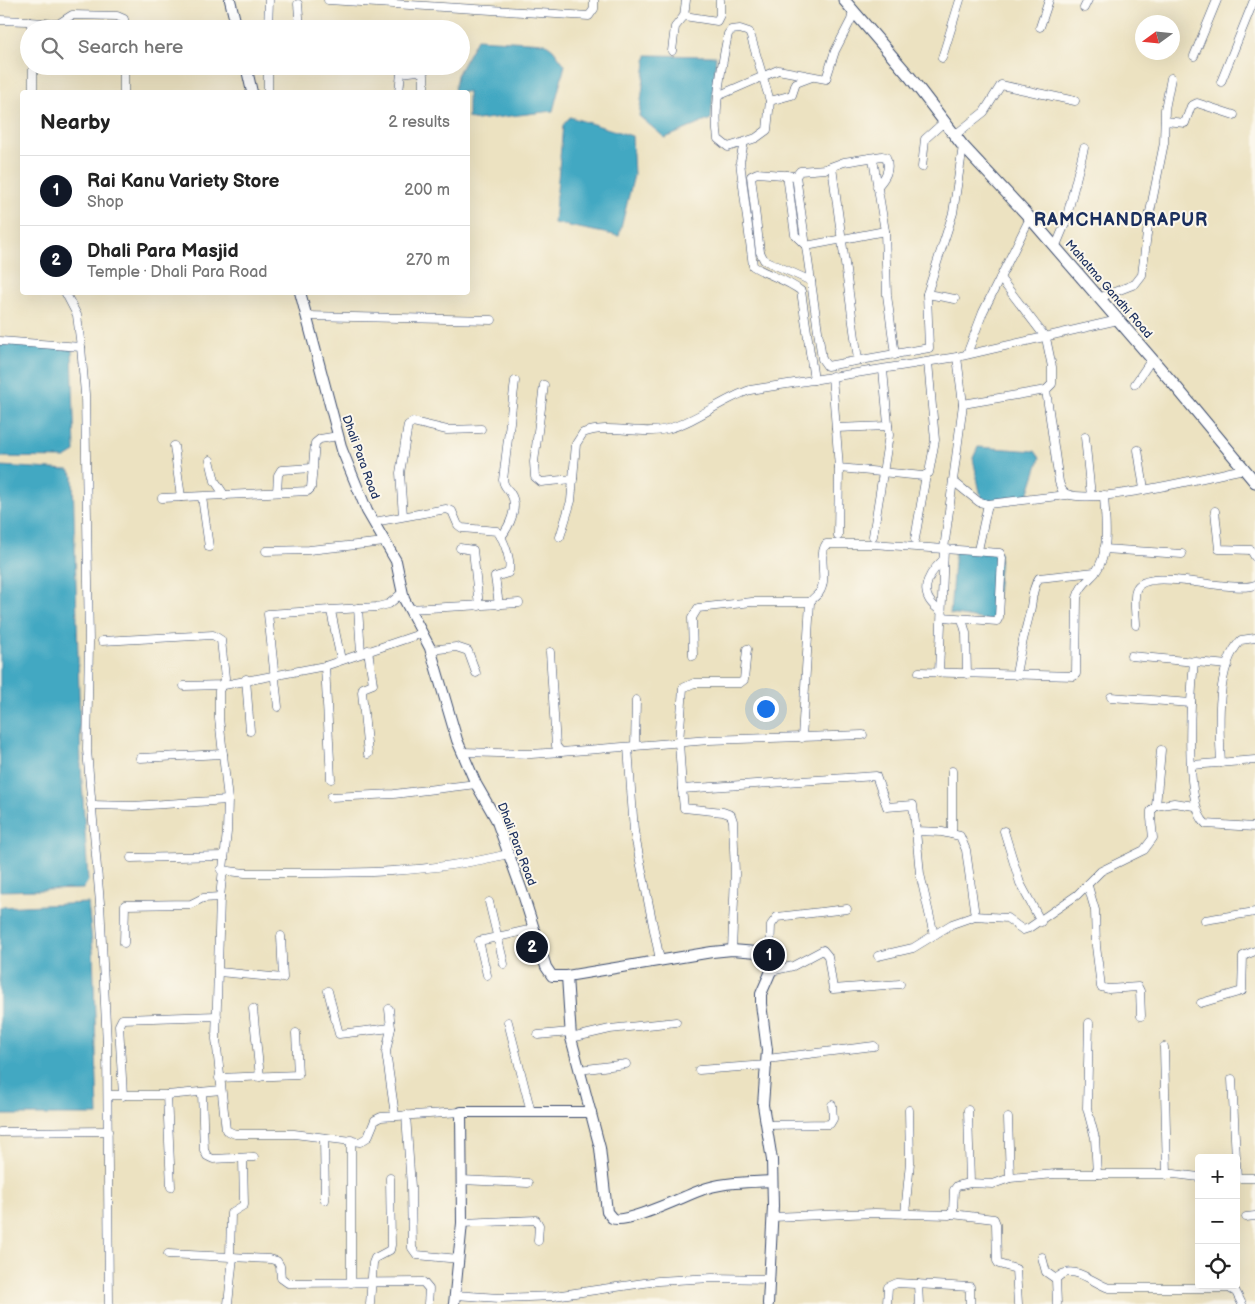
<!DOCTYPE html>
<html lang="en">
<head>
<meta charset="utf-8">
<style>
	:root { --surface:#fff; --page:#f2f2f2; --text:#222; --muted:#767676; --line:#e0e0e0; --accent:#111827 }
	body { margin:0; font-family:"Balsamiq Sans",sans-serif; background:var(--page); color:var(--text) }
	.controls { position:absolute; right:15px; bottom:15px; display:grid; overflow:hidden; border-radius:5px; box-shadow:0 5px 20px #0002 }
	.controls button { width:45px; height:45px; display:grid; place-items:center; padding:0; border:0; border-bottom:1px solid var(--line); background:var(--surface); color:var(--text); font:25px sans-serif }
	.compass { position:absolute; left:1135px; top:15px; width:45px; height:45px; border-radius:50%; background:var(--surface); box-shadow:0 5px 20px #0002; rotate:255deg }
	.you { position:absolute; left:765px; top:708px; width:18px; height:18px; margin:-12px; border:4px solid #fff; border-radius:50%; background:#1a73e8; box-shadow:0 0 0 8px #1a73e833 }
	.badge { display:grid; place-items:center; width:32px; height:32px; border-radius:50%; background:var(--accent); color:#fff; font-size:16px; font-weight:700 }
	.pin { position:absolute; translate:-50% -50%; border:2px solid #fff; box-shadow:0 1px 5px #0006 }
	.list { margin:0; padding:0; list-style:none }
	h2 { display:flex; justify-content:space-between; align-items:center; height:65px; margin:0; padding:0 20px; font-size:21px }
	h2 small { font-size:16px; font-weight:400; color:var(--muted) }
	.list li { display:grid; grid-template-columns:32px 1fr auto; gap:15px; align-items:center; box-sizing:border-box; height:70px; padding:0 20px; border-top:1px solid var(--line) }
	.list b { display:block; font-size:19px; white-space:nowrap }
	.list p { margin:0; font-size:16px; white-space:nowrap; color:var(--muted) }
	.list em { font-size:16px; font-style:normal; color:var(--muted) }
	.icon { flex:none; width:28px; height:28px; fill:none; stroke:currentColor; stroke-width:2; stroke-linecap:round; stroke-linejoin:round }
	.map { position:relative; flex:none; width:1255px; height:1304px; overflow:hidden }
	.search { position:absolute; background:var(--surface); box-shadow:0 5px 20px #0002; left:20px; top:20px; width:450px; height:55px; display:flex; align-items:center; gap:12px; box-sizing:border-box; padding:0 18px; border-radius:28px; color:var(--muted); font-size:19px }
	.panel { position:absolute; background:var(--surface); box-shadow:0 5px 20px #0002; left:20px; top:90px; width:450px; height:205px; border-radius:5px }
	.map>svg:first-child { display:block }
	.water { fill:#42a8c2; stroke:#2e6c90 }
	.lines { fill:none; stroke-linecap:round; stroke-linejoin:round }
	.minor-casing { stroke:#3a4a6d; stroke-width:9 }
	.tertiary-casing { stroke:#3a4a6d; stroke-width:12 }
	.secondary-casing { stroke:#3a4a6d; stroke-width:13 }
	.minor { stroke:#fff; stroke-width:8 }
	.tertiary { stroke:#fff; stroke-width:10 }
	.secondary { stroke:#fff; stroke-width:11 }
	.labels { text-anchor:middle; stroke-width:4; stroke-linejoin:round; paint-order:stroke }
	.street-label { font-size:12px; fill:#1b2f5e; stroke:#fbf7ec }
	.district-label { font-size:18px; font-weight:bold; letter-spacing:1px; fill:#1b2f5e; stroke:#fbf7ec }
</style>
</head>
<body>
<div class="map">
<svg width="1255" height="1304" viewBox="0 0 1255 1304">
	<rect width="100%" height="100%" fill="#fbf7ec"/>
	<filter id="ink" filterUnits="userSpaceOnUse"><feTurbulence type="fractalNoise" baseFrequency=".02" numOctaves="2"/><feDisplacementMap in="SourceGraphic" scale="10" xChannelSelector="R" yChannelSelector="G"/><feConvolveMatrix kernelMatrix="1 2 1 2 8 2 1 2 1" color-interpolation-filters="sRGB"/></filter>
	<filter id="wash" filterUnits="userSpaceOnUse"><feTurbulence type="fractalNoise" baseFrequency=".0096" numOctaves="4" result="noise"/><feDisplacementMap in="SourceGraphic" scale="20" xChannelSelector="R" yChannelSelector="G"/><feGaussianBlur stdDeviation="1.12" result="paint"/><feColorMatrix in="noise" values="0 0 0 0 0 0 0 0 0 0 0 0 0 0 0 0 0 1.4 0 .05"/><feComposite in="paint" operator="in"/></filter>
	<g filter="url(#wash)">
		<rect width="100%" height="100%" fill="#ece2c1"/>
		<g class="water">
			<polygon points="477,39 545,43 553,49 565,65 553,111 476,120 468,118 468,92 454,92 457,75"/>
			<polygon points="647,55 716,56 711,119 665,138 639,116"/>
			<polygon points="570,117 632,136 634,175 619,236 554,223 563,125"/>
			<polygon points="0,340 72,349 75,452 65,458 0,457"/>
			<polygon points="978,447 1035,451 1040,458 1028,495 982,502 973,458"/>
			<polygon points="0,466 69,470 73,476 81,766 88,881 83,889 0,891"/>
			<polygon points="955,549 1000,552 996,611 991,621 950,614"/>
			<polygon points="88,903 93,951 98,1115 0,1115 0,907"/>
		</g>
	</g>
	<g filter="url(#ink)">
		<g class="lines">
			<defs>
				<g id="minor">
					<polyline points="328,0 589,16 594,9 594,0"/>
					<polyline points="298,4 300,29"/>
					<polyline points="1084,8 1088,0"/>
					<polyline points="684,16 717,21 720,15 720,0"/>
					<polyline points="0,20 27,21 30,22 32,29"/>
					<polyline points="30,22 58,24 72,15 117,16 124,19 125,29"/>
					<polyline points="1040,27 1049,0"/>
					<polyline points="268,29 269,0"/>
					<polyline points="672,51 675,27 684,16 686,0"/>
					<polyline points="1194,56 1217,0"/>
					<polyline points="942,58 960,0"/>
					<polyline points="33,66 33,92"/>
					<polyline points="1221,82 1254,0"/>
					<polyline points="124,92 124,66"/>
					<polyline points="268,92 268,66"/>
					<polyline points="399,92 401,73 418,71 424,75 424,92"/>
					<polyline points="720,95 778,70 826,79 835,51 851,20 853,11"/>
					<polyline points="770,101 792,95 796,83 812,77"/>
					<polyline points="1165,121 1185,123 1191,106 1197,103 1234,115"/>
					<polyline points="955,135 984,112 1001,85 1075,101"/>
					<path d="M744 142 756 138 767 130 770 101 751 37 749 32 740 29 731 30 728 34C722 64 713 110 718 139L728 147 744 142 740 162 753 266C769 276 786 279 801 291L814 380"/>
					<polyline points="873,159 885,231 887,295 895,355"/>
					<polyline points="832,167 858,360"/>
					<polyline points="922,167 925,139 944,122"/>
					<polyline points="787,175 795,235 806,246 885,231"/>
					<polyline points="796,176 757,173 751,176 760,252 764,260 811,281"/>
					<path d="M877 187C885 178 891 170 886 157L882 156 844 162 825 169 800 171 796 176 822 359 827 366 929 348 927 294 953 213 963 146"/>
					<polyline points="1055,248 1065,224 1084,148"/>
					<polyline points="927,294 955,299"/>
					<polyline points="1099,298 1135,284 1142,275 1149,217 1164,143 1165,109 1171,78"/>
					<polyline points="307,316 492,320"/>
					<polyline points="0,341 81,347 77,315 65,292"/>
					<polyline points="81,347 85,394 89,643 87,750 100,903 107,1044 109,1304"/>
					<polyline points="967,354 983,312 1030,218"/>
					<polyline points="832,376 839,468 923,476 929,473 935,440 928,362"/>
					<polyline points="1135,384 1152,359"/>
					<polyline points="544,385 534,462 535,477 541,482 573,479"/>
					<path d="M1046 390 1059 482C1061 487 1061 492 1067 494 1095 505 1210 476 1244 469"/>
					<polyline points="963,404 1046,390 1052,384 1052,367 1046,338 1000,278"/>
					<polyline points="836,428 888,426"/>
					<polyline points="1085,437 1091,496"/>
					<polyline points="174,446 181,497"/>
					<polyline points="1138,450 1144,489"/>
					<polyline points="210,460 215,481 225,496"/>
					<polyline points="953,481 979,502 988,504 1067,495"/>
					<polyline points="277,492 278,475 281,470 313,468"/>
					<polyline points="202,497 209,547"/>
					<polyline points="162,498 308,491 311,488 315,443 320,439 338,436"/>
					<polyline points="1215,511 1219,549 1251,550 1255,557"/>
					<polyline points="403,516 400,473 408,425 413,422 447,430 481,429"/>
					<path d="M374 522 446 509 452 511 458 525 462 528 497 531C504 539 513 564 508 573L495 577 499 605"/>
					<polyline points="838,536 839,468"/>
					<polyline points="873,536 889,435 883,370"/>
					<path d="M501 537C509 527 519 507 511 494 508 488 504 488 503 480L515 381"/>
					<path d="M560 537 571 501 576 444 583 433C610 423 639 436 667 429 697 421 721 400 750 390L957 357 1118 320"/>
					<polyline points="915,539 926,475"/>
					<polyline points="460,548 473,550 479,606"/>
					<polyline points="1104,549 1182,554"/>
					<polyline points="978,550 988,504"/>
					<polyline points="266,551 309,550 385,542"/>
					<polyline points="358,608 361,653"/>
					<polyline points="409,609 519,603"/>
					<polyline points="331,611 341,660"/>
					<path d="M942 612C917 596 925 577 943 560"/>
					<polyline points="962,619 966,633 967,674"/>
					<path d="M1136 625C1136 615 1133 600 1136 590 1145 565 1232 594 1255 585"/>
					<polyline points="102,641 213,635 221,640 225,678 219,691 219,718 228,800 227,832 220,897 216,1039 226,1130 235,1134 294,1134 360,1142 368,1137 375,1120 381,1117 461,1112"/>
					<polyline points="368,650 373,684 363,688 362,692 368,754"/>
					<polyline points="431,650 456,647 468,651 476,673"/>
					<polyline points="550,652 556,746 561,752 709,740 863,735"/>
					<polyline points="693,656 692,618 698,608 752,602 810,602"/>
					<polyline points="1131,656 1228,665"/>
					<path d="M1194 661C1191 693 1183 805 1206 824L1255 827"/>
					<polyline points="325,666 331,779"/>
					<path d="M919 672 1074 676 1076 674 1077 598C1080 586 1087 582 1095 573 1111 552 1105 520 1104 495"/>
					<polyline points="939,673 944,549 1000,553 1002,558 999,617 997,621 942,617"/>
					<path d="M1016 675C1019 654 1024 636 1029 616 1033 603 1031 589 1039 578L1095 572"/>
					<polyline points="246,679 250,731"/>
					<polyline points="184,686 224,685 325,666 423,633"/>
					<polyline points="1111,697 1191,703"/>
					<polyline points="278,707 268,614 377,607 389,604 403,592"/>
					<path d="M802 738 810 602C813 598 816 596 819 593 829 579 817 558 826 544H873L944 549 963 404 957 357"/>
					<polyline points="635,746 636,700"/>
					<polyline points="628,747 634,831 660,960"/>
					<polyline points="462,752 531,754 561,752"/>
					<polyline points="140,758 223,754"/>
					<path d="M1221 763C1219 728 1215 667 1241 640L1255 638"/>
					<polyline points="1192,765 1255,760"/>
					<polyline points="952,771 952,834"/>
					<polyline points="682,789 679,742 683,688 694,683 740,683 744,680 747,649"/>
					<polyline points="331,797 394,794 476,784"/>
					<polyline points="91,805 133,806 228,800"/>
					<polyline points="1156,806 1161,750"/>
					<polyline points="916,831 920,874 934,935"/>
					<polyline points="1004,831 1020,883 1041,922"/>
					<polyline points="131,858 224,856"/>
					<path d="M221 870 245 873C336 873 420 876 508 854"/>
					<polyline points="1088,886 1095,910 1096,946 1101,987 1108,989 1138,987 1140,991 1141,1016"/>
					<polyline points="489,902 504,964"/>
					<polyline points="1205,920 1255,912"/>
					<polyline points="124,943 125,905 191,904 203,898 220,897"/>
					<polyline points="732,950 735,874 733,821 731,815 723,812 684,808 682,789 876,776 887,807 913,805 916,831 942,832 960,836 966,850 975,916"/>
					<polyline points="770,953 771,925 777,917 847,909"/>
					<polyline points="878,956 913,948 952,924 975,916 1007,918 1023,930 1029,928 1077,895 1101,871 1144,850 1153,838 1151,818 1151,811 1156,806 1174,803 1195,806"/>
					<polyline points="771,971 793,966 823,950 828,956 833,989 900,984"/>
					<polyline points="219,972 283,978 281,936"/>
					<polyline points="487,975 479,941 533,929"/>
					<polyline points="328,991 339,1034 391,1028"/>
					<polyline points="1201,1003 1242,991 1243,956 1255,951"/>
					<polyline points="253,1009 260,1077"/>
					<polyline points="389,1009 391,1028 386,1052 395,1115"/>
					<polyline points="508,1022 531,1112"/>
					<polyline points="1089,1023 1087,1108 1095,1138 1097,1174"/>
					<polyline points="538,1035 570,1032"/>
					<polyline points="571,1038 610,1029 676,1022"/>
					<polyline points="1164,1047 1167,1175"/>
					<polyline points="767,1059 874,1046"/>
					<polyline points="579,1070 626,1064"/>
					<polyline points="699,1070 767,1065"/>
					<polyline points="219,1078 298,1075 296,1033"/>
					<polyline points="1232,1079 1236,1158"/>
					<polyline points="202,1092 204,1150 207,1156 213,1159 254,1157"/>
					<polyline points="108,1095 167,1095 221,1090"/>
					<polyline points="167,1095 171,1187"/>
					<polyline points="123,1096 119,1025 122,1019 217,1016"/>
					<polyline points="968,1110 970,1183"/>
					<polyline points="406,1115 411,1187 412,1248 417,1255 459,1259"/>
					<polyline points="1008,1118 1010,1178"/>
					<polyline points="766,1125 830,1124 833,1119 832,1105"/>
					<polyline points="0,1132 108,1131"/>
					<polyline points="324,1138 325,1200"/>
					<polyline points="351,1140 351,1283"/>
					<polyline points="1236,1162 1237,1178"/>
					<polyline points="1236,1178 1255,1178"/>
					<polyline points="461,1180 528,1183"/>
					<polyline points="905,1214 910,1162 909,1110"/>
					<polyline points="952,1214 994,1219 996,1224 997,1261 999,1264 1016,1269 1018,1304"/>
					<polyline points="772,1217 875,1213 949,1215 953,1211 954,1190 957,1186 970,1183 993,1184 1010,1178 1055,1174 1174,1174 1199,1177"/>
					<polyline points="1246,1217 1255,1216"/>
					<polyline points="462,1223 536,1220 539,1225 538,1241"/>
					<polyline points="168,1254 270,1259 277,1261 280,1266 281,1278 288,1283 423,1282 429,1289 428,1304"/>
					<polyline points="230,1257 231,1213 244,1205 243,1158"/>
					<polyline points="1042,1257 1046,1272 1056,1279"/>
					<polyline points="918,1284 919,1304"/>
					<polyline points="455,1295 499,1298 554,1296 658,1281 712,1278 769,1279"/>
					<polyline points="228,1304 233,1257"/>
					<polyline points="370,1304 373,1263 375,1258 390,1250 391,1245 390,1178"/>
					<polyline points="887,1304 888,1287 897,1283 970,1287 970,1304"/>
					<path d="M1057 1304 1056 1279C1072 1261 1094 1284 1109 1288H1229L1236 1292 1242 1304"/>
				</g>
				<g id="tertiary">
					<polyline points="230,0 237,29"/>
					<polyline points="246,66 252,92"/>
					<path d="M300 292 342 450 367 511 396 561 404 599 430 648 457 740 476 784 496 819 522 891 546 967 552 976H567L571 1038 600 1148 607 1212C608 1213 612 1218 612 1218 625 1226 690 1193 707 1188 728 1182 750 1182 772 1181"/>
					<polyline points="567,976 712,952 732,950 770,953 771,971 761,994 761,1004 767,1050 763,1105 772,1160 773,1206 768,1304"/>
					<polyline points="454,1304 462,1223 461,1112 591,1112"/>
				</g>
				<polyline id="secondary" points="844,0 910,77 963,146 1030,218 1177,388 1255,482"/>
			</defs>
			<use href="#minor" class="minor-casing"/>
			<use href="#tertiary" class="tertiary-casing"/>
			<use href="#secondary" class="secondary-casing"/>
			<use href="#minor" class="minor"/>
			<use href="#tertiary" class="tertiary"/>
			<use href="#secondary" class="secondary"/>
		</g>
	</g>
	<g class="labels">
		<g class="street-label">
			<text transform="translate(1109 289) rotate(49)" y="4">Mahatma Gandhi Road</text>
			<text transform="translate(361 457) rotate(70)" y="4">Dhali Para Road</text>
			<text transform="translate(517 844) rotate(69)" y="4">Dhali Para Road</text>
		</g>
		<g class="district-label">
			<text x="1121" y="226">RAMCHANDRAPUR</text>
		</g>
	</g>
</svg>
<div class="controls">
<button>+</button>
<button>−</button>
<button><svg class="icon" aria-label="locate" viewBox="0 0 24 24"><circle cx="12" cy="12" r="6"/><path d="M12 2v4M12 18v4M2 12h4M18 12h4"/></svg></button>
</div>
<svg class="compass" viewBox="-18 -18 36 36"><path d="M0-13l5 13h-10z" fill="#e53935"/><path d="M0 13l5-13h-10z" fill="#767676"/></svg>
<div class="you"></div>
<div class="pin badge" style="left:769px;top:955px">1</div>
<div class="pin badge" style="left:532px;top:947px">2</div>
<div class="search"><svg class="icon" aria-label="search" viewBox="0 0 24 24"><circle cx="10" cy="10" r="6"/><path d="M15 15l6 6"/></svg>Search here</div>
<section class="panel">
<h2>Nearby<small>2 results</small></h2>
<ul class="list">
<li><span class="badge">1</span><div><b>Rai Kanu Variety Store</b><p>Shop</p></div><em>200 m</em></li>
<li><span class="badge">2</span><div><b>Dhali Para Masjid</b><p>Temple · Dhali Para Road</p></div><em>270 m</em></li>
</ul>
</section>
</div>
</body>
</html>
